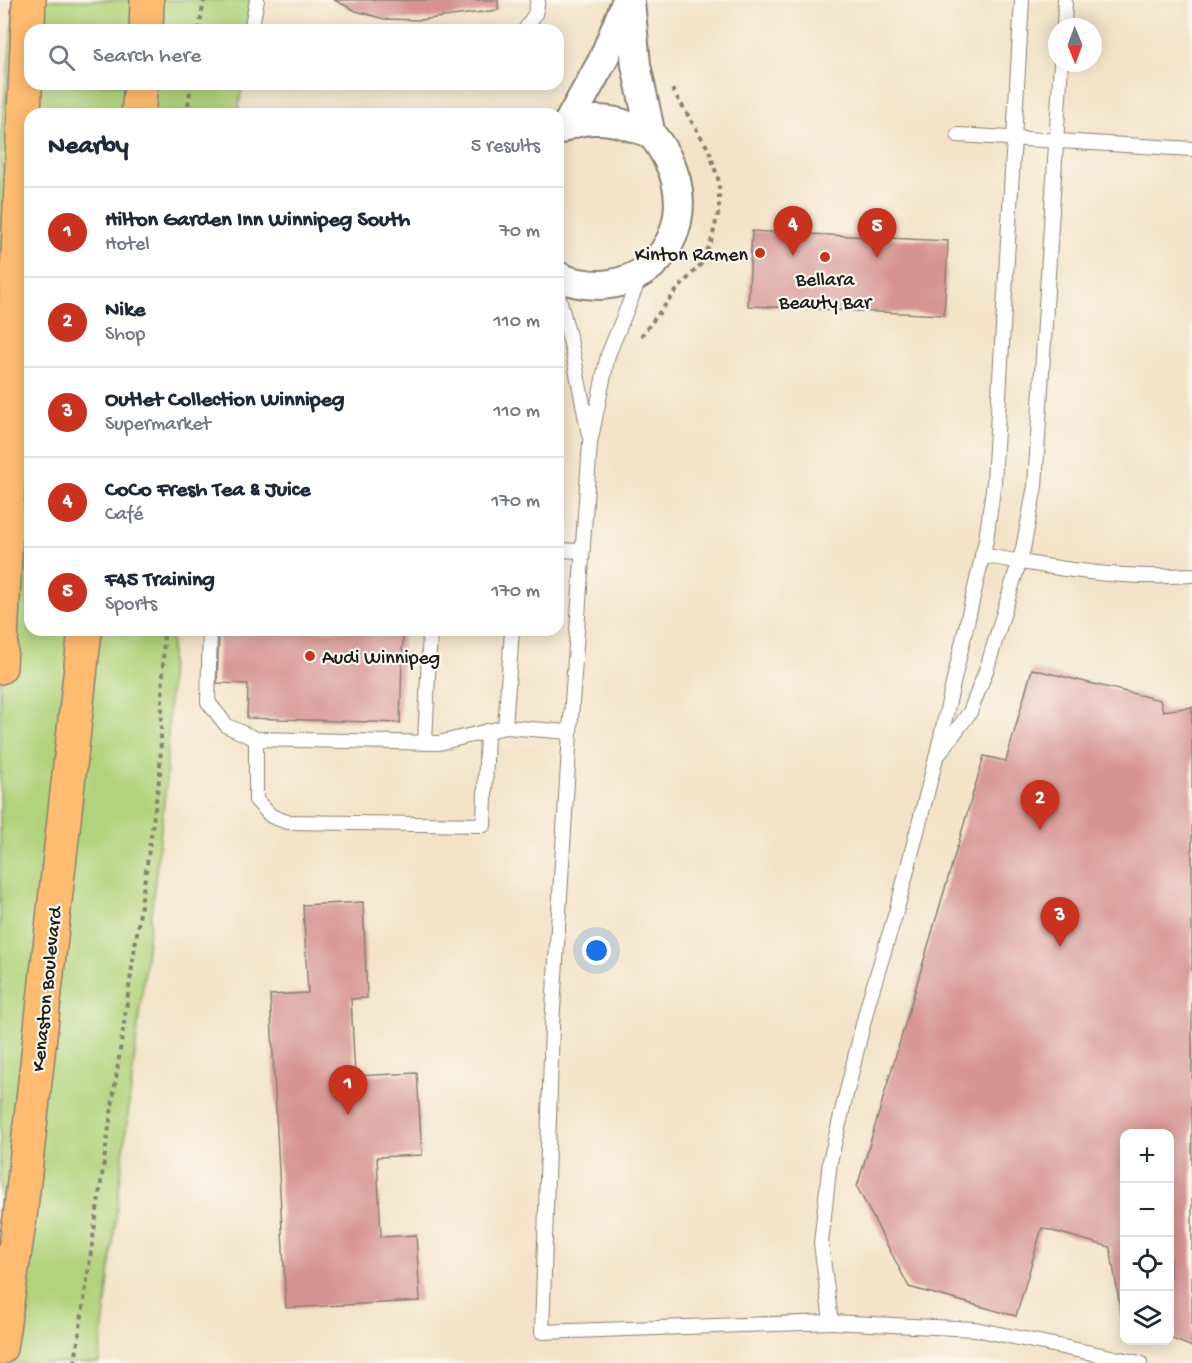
<!DOCTYPE html>
<html lang="en">
<head>
<meta charset="utf-8">
<style>
	:root { --surface:#fff; --page:#f6f6f7; --text:#1f2937; --muted:#747a83; --line:#e0e1e3; --accent:#c8321e }
	body { margin:0; font-family:"Gochi Hand",sans-serif; background:var(--page); color:var(--text) }
	.controls { position:absolute; right:18px; bottom:18px; display:grid; overflow:hidden; border-radius:12px; box-shadow:0 3px 15px #0003 }
	.controls button { width:54px; height:54px; display:grid; place-items:center; padding:0; border:0; border-bottom:2px solid var(--line); background:var(--surface); color:var(--text); font:30px sans-serif }
	.compass { position:absolute; left:1048px; top:18px; width:54px; height:54px; border-radius:50%; background:var(--surface); box-shadow:0 3px 15px #0003; rotate:179deg }
	.you { position:absolute; left:597px; top:951px; width:21px; height:21px; margin:-15px; border:4px solid #fff; border-radius:50%; background:#1a73e8; box-shadow:0 0 0 9px #1a73e833 }
	.badge { display:grid; place-items:center; width:39px; height:39px; border-radius:50%; background:var(--accent); color:#fff; font-size:20px; font-weight:700 }
	.pin { position:absolute; translate:-50% -50px; filter:drop-shadow(0 2px 3px #0008) }
	.pin::after { content:''; position:absolute; top:32px; width:21px; height:18px; background:inherit; clip-path:polygon(0 0,100% 0,50% 100%) }
	.list { margin:0; padding:0; list-style:none }
	h2 { display:flex; justify-content:space-between; align-items:center; height:78px; margin:0; padding:0 24px; font-size:26px }
	h2 small { font-size:20px; font-weight:400; color:var(--muted) }
	.list li { display:grid; grid-template-columns:39px 1fr auto; gap:18px; align-items:center; box-sizing:border-box; height:90px; padding:0 24px; border-top:2px solid var(--line) }
	.list b { display:block; font-size:22px; white-space:nowrap }
	.list p { margin:0; font-size:20px; white-space:nowrap; color:var(--muted) }
	.list em { font-size:20px; font-style:normal; color:var(--muted) }
	.icon { flex:none; width:33px; height:33px; fill:none; stroke:currentColor; stroke-width:2; stroke-linecap:round; stroke-linejoin:round }
	.map { position:relative; flex:none; width:1192px; height:1363px; overflow:hidden }
	.search { position:absolute; background:var(--surface); box-shadow:0 3px 15px #0003; left:24px; top:24px; width:540px; height:66px; display:flex; align-items:center; gap:15px; box-sizing:border-box; padding:0 21px; border-radius:18px; color:var(--muted); font-size:22px }
	.panel { position:absolute; background:var(--surface); box-shadow:0 3px 15px #0003; left:24px; top:108px; width:540px; height:528px; border-radius:18px }
	.map>svg:first-child { display:block }
	.green { fill:#b0d37c; stroke:#66784c; stroke-width:1.5 }
	.building { fill:#d69391 }
	.lines { fill:none; stroke-linecap:round; stroke-linejoin:round }
	.service-casing { stroke:#888072; stroke-width:16 }
	.minor-casing { stroke:#888072; stroke-width:32 }
	.primary-casing { stroke:#888072; stroke-width:36 }
	.path { stroke:#888072; stroke-width:4; stroke-dasharray:4.5 4.5; stroke-linecap:butt }
	.service { stroke:#fff; stroke-width:14 }
	.minor { stroke:#fff; stroke-width:28 }
	.primary { stroke:#febc70; stroke-width:33 }
	.poi-dot { fill:#c8321e; stroke:#fbf7ec; stroke-width:2 }
	.labels { text-anchor:middle; stroke-width:4.5; stroke-linejoin:round; paint-order:stroke }
	.poi-label { font-size:20px; fill:#1c1c1c; stroke:#fbf7ec; text-anchor:end }
	.street-label { font-size:20px; fill:#1c1c1c; stroke:#fbf7ec }
</style>
</head>
<body>
<div class="map">
<svg width="1192" height="1363" viewBox="0 0 1192 1363">
	<rect width="100%" height="100%" fill="#fbf7ec"/>
	<filter id="ink" filterUnits="userSpaceOnUse"><feTurbulence type="fractalNoise" baseFrequency=".0167" numOctaves="2"/><feDisplacementMap in="SourceGraphic" scale="12" xChannelSelector="R" yChannelSelector="G"/><feConvolveMatrix kernelMatrix="1 2 1 2 8 2 1 2 1" color-interpolation-filters="sRGB"/></filter>
	<filter id="wash" filterUnits="userSpaceOnUse"><feTurbulence type="fractalNoise" baseFrequency=".008" numOctaves="4" result="noise"/><feDisplacementMap in="SourceGraphic" scale="24" xChannelSelector="R" yChannelSelector="G"/><feGaussianBlur stdDeviation="1.35" result="paint"/><feColorMatrix in="noise" values="0 0 0 0 0 0 0 0 0 0 0 0 0 0 0 0 0 1.4 0 .05"/><feComposite in="paint" operator="in"/></filter>
	<g filter="url(#wash)">
		<rect width="100%" height="100%" fill="#f3e3c8"/>
		<polygon class="green" points="15,0 253,0 249,30 30,30 30,84 242,84 238,114 30,114 30,630 172,630 166,786 99,1363 0,1363 0,146"/>
		<g id="blocks">
			<g class="building">
				<polygon points="334,0 498,0 498,10 420,20 384,19 356,11"/>
				<polygon points="752,231 948,241 944,315 748,306"/>
				<polygon points="219,630 403,630 400,723 247,718 248,684 217,683"/>
				<polygon points="1032,669 1160,700 1163,711 1192,707 1192,1347 1170,1338 1170,1134 1124,1134 1124,1320 1122,1319 1110,1247 1042,1228 1016,1316 909,1287 857,1187 984,756 1006,761"/>
				<polygon points="363,902 367,998 351,999 355,1076 417,1073 422,1155 377,1157 381,1237 416,1235 420,1301 286,1308 270,995 308,993 303,905"/>
			</g>
		</g>
	</g>
	<g filter="url(#ink)">
		<use href="#blocks" fill-opacity="0" stroke="#888072" stroke-width="1.5"/>
		<g class="lines">
			<defs>
				<g id="service">
					<polyline points="1022,0 994,482 986,540 936,758 897,909 868,1004 830,1161 821,1243 831,1322 975,1329 1140,1363"/>
					<polyline points="1064,27 1065,0"/>
					<polyline points="254,30 252,25 257,0"/>
					<polyline points="525,30 535,14 538,0"/>
					<polyline points="958,135 1192,149"/>
					<polyline points="640,277 608,355 590,443 570,732 552,1026 542,1332 831,1322"/>
					<polyline points="558,294 572,348 589,435"/>
					<polyline points="558,550 582,551"/>
					<path d="M982 555C1052 568 1121 580 1192 575"/>
					<polyline points="210,630 208,702 227,726 256,739"/>
					<polyline points="505,727 512,630"/>
					<polyline points="487,731 484,825 287,822 271,816 256,800 256,739 439,743 505,727 570,732"/>
					<polyline points="425,743 430,630"/>
					<polyline points="939,754 970,712 987,668 1023,549 1035,486 1061,63"/>
				</g>
				<g id="minor">
					<polyline points="630,1 636,65 651,135"/>
					<polyline points="567,125 603,60 627,0"/>
					<path d="M558 130C579 118 606 117 629 126 635 128 644 130 650 134 657 139 664 152 668 160 697 215 666 281 602 285 588 285 571 283 558 276"/>
				</g>
				<g id="primary">
					<polyline points="146,30 147,0"/>
					<polyline points="138,114 141,84"/>
					<polyline points="0,667 29,0"/>
					<polyline points="0,1348 20,1217 85,630"/>
				</g>
			</defs>
			<use href="#service" class="service-casing"/>
			<use href="#minor" class="minor-casing"/>
			<use href="#primary" class="primary-casing"/>
			<g class="path">
				<polyline points="199,30 204,0"/>
				<polyline points="187,114 191,84"/>
				<polyline points="641,336 677,290 701,264 711,242 719,210 719,182 709,150 672,89"/>
				<polyline points="75,1363 160,773 164,630"/>
			</g>
			<use href="#service" class="service"/>
			<use href="#minor" class="minor"/>
			<use href="#primary" class="primary"/>
		</g>
	</g>
	<g class="poi-dot">
		<circle cx="760" cy="253" r="6"/>
		<circle cx="825" cy="257" r="6"/>
		<circle cx="310" cy="656" r="6"/>
	</g>
	<g class="labels">
		<g class="poi-label">
			<text x="748" y="260">Kinton Ramen</text>
			<text x="825" y="285" text-anchor="middle">Bellara<tspan x="825" dy="23">Beauty Bar</tspan></text>
			<text x="322" y="663" text-anchor="start">Audi Winnipeg</text>
		</g>
		<g class="street-label">
			<text transform="translate(45 989) rotate(-84)" y="7">Kenaston Boulevard</text>
		</g>
	</g>
</svg>
<div class="controls">
<button>+</button>
<button>−</button>
<button><svg class="icon" aria-label="locate" viewBox="0 0 24 24"><circle cx="12" cy="12" r="6"/><path d="M12 2v4M12 18v4M2 12h4M18 12h4"/></svg></button>
<button><svg class="icon" aria-label="layers" viewBox="0 0 24 24"><path d="M12 4l9 5-9 5-9-5zM3 14l9 5 9-5"/></svg></button>
</div>
<svg class="compass" viewBox="-18 -18 36 36"><path d="M0-13l5 13h-10z" fill="#e53935"/><path d="M0 13l5-13h-10z" fill="#747a83"/></svg>
<div class="you"></div>
<div class="pin badge" style="left:348px;top:1115px">1</div>
<div class="pin badge" style="left:1040px;top:830px">2</div>
<div class="pin badge" style="left:1060px;top:947px">3</div>
<div class="pin badge" style="left:793px;top:256px">4</div>
<div class="pin badge" style="left:877px;top:258px">5</div>
<div class="search"><svg class="icon" aria-label="search" viewBox="0 0 24 24"><circle cx="10" cy="10" r="6"/><path d="M15 15l6 6"/></svg>Search here</div>
<section class="panel">
<h2>Nearby<small>5 results</small></h2>
<ul class="list">
<li><span class="badge">1</span><div><b>Hilton Garden Inn Winnipeg South</b><p>Hotel</p></div><em>70 m</em></li>
<li><span class="badge">2</span><div><b>Nike</b><p>Shop</p></div><em>110 m</em></li>
<li><span class="badge">3</span><div><b>Outlet Collection Winnipeg</b><p>Supermarket</p></div><em>110 m</em></li>
<li><span class="badge">4</span><div><b>CoCo Fresh Tea &amp; Juice</b><p>Café</p></div><em>170 m</em></li>
<li><span class="badge">5</span><div><b>F45 Training</b><p>Sports</p></div><em>170 m</em></li>
</ul>
</section>
</div>
</body>
</html>
